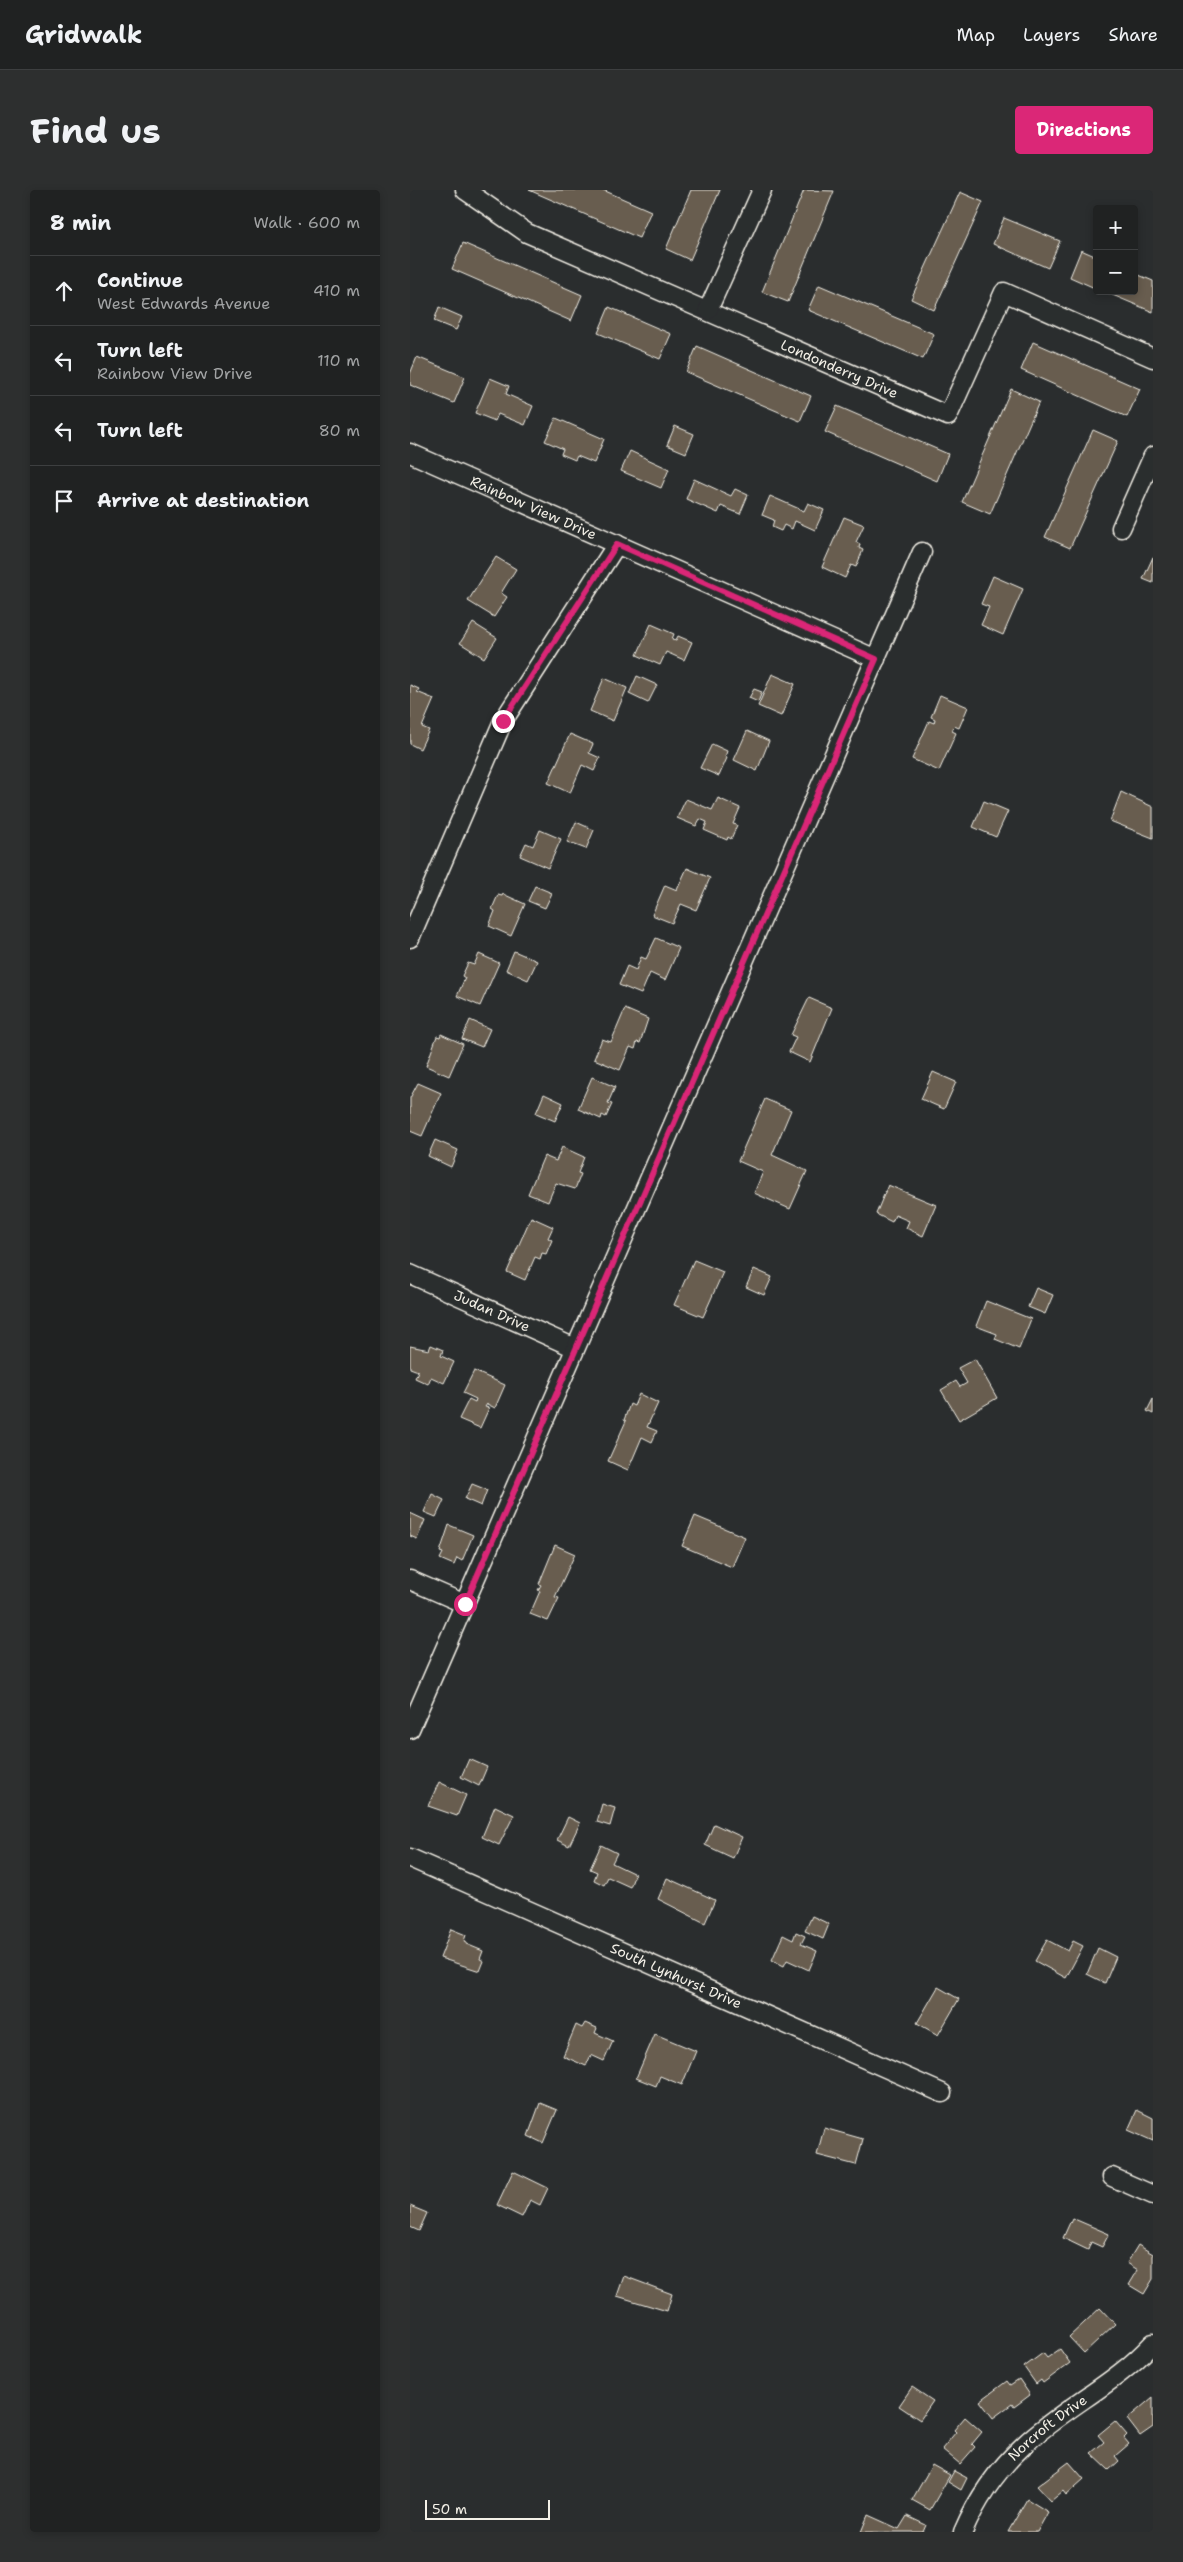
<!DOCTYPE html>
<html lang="en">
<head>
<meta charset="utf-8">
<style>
	:root { --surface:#202222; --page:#2d2f2f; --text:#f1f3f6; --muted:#a2a4a5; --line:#3d3f40; --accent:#db2777 }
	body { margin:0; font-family:"Shantell Sans",sans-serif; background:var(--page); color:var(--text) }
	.controls { position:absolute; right:15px; top:15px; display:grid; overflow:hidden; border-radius:5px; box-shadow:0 2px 8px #0003 }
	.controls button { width:45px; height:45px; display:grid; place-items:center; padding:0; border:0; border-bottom:1px solid var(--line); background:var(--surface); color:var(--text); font:25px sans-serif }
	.scale { position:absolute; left:15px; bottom:12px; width:125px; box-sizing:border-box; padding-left:5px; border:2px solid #f4f1e8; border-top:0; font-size:14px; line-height:18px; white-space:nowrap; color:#f4f1e8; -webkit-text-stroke:4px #2a2d2e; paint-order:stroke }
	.stop { position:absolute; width:15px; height:15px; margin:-11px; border:4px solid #db2777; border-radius:50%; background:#fff }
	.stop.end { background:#db2777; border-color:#fff; box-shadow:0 1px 5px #0008 }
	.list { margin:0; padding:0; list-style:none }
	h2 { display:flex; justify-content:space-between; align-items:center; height:65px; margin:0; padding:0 20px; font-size:21px }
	h2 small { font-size:16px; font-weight:400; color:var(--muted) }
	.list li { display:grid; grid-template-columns:32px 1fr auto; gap:15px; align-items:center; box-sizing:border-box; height:70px; padding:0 20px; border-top:1px solid var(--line) }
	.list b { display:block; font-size:19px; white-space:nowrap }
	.list p { margin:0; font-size:16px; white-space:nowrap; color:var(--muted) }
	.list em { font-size:16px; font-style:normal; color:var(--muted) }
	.icon { flex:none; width:28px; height:28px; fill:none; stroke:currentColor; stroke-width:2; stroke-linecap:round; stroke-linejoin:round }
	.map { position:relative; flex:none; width:743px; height:2342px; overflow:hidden; border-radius:5px }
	header { display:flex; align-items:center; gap:30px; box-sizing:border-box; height:70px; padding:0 25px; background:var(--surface); border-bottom:1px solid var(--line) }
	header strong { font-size:24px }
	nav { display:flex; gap:28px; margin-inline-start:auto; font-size:18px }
	.intro { display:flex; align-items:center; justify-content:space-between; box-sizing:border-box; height:120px; padding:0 30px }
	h1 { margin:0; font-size:35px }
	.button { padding:12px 22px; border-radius:5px; background:var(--accent); color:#fff; font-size:18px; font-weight:700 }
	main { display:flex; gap:30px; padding:0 30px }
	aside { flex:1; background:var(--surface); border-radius:5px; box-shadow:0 2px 8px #0003 }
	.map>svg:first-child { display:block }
	.building { fill:#685d4f; stroke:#f4f1e8 }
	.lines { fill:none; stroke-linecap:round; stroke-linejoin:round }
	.minor-casing { stroke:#f4f1e8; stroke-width:21 }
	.minor { stroke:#2a2d2e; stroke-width:18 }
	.route { stroke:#db2777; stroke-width:6 }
	.labels { text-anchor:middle; stroke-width:4.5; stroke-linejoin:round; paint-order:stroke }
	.street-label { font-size:14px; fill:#f4f1e8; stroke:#2a2d2e }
</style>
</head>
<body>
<header>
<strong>Gridwalk</strong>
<nav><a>Map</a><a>Layers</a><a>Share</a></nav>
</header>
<div class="intro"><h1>Find us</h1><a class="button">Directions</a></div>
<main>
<aside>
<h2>8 min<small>Walk · 600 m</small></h2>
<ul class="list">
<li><svg class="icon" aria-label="ahead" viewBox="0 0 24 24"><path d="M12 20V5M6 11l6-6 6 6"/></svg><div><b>Continue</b><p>West Edwards Avenue</p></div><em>410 m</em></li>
<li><svg class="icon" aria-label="left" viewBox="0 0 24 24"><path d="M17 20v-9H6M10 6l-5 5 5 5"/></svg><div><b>Turn left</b><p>Rainbow View Drive</p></div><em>110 m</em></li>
<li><svg class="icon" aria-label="left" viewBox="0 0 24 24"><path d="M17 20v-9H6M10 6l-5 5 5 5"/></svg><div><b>Turn left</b></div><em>80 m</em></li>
<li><svg class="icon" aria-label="arrive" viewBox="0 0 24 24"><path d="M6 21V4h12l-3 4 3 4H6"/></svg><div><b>Arrive at destination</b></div></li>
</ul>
</aside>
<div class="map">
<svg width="743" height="2342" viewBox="0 0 743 2342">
	<rect width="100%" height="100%" fill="#2a2d2e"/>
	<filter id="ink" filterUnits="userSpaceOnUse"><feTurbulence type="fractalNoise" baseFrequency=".02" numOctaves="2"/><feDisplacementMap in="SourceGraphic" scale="10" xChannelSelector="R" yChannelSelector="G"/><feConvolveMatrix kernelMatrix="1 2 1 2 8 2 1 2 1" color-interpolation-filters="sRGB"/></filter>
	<g filter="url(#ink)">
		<g class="building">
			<polygon points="119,0 193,0 241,21 229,48"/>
			<polygon points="281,0 310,0 280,70 256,59"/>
			<polygon points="394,0 424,1 378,112 352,102"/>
			<polygon points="550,2 573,12 524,120 501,109"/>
			<polygon points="594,28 650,51 638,78 583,54"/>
			<polygon points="53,53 172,105 161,131 42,79"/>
			<polygon points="671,60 687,67 687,99 660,87"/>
			<polygon points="724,83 743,91 743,122 693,101 724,101"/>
			<polygon points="409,95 524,144 513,169 398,120"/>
			<polygon points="29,117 52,127 46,140 24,131"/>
			<polygon points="199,117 261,144 250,169 188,143"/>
			<polygon points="623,152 730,199 717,227 611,180"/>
			<polygon points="287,156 401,206 390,231 276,182"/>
			<polygon points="7,167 55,187 44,213 0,195 0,184"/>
			<polygon points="80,188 99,196 96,204 123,216 115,235 88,224 85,231 65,223"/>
			<polygon points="601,199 629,212 580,324 552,312"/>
			<polygon points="427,216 538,264 527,291 415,242"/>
			<polygon points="146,228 194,249 184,273 167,266 165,270 151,264 153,259 135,251"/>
			<polygon points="265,236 284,244 276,263 257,255"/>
			<polygon points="683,240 708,251 660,358 635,347"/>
			<polygon points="220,261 259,279 251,298 211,281"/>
			<polygon points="284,289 321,306 325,299 338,305 330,324 311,316 308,323 276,309"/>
			<polygon points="360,306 394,321 398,313 414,320 405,340 385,331 382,339 374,335 371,341 362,337 364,330 352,325"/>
			<polygon points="434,327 454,335 446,352 450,354 449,358 453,360 446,377 441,375 435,388 412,377"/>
			<polygon points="86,367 106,379 91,403 97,407 84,427 58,411"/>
			<polygon points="743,367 743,393 733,389"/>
			<polygon points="583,386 613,399 593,445 571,435 579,417 571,414"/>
			<polygon points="63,433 87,448 74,468 50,453"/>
			<polygon points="241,434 264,444 262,449 266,450 268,446 282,452 274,470 256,462 250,475 227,465"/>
			<polygon points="362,484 385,494 371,526 348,516"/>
			<polygon points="227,486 247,495 238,513 219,504"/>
			<polygon points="194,488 217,498 203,531 180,521"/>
			<polygon points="0,495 9,499 7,502 24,509 12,537 19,540 10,559 0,554"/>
			<polygon points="344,499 352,502 348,512 339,508"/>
			<polygon points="530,505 558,517 549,538 544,536 542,541 546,543 529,581 502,569 519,531 524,533 525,529 521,527"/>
			<polygon points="337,541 359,551 347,581 324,570"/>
			<polygon points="160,544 183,554 179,563 190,568 184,581 172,575 160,603 138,593"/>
			<polygon points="302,554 317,561 315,567 317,568 309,586 290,578"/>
			<polygon points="711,602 743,617 743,648 700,631"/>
			<polygon points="308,608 330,618 323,634 327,635 321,649 318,647 317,650 294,640 297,632 290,629 286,636 267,628 276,609 302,620"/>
			<polygon points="574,611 598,621 586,647 563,637"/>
			<polygon points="166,632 184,640 176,659 157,652"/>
			<polygon points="130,640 151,649 138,678 110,666 116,653 123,656"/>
			<polygon points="277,678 300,688 286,720 271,714 262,733 242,725 255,695 267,700"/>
			<polygon points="125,696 142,703 135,718 118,711"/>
			<polygon points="93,704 115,714 101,746 79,736 85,721 82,719 88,705 92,706"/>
			<polygon points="246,748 269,758 255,790 240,783 231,804 209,795 217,776 226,780 231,767 236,769"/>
			<polygon points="104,761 127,771 118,790 96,780"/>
			<polygon points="69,764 89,773 70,816 47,806 55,788 52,786 58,773 64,775"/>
			<polygon points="399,808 422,818 400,872 379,862 386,847 381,845"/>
			<polygon points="215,819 238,829 230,853 227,852 225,859 220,857 210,880 184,869 192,849 201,852"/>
			<polygon points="60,830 80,839 72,857 52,849"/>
			<polygon points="31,844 53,854 39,886 16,876 27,846 30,847"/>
			<polygon points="523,882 546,892 534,919 511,909"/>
			<polygon points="182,887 205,897 198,913 202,914 196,927 192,925 191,929 168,919"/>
			<polygon points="8,893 31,903 12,946 0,941 0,908"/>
			<polygon points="134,904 153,913 145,931 126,923"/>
			<polygon points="355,909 381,920 362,965 397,981 380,1019 344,1003 353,982 328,971"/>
			<polygon points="25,950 48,960 41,977 18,966"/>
			<polygon points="152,957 174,967 168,983 171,984 165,999 146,993 138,1012 118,1004 134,966 146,971"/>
			<polygon points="478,995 526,1015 513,1046 496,1038 499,1031 485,1025 482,1032 466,1024"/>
			<polygon points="121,1027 143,1037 138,1048 142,1050 136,1064 132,1063 130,1069 125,1067 115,1090 97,1082"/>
			<polygon points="284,1070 313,1082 293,1127 264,1115"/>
			<polygon points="344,1079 362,1087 354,1105 336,1097"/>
			<polygon points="626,1098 643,1105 635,1124 618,1117"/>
			<polygon points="576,1111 621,1129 609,1159 585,1149 587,1144 566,1136"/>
			<polygon points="21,1155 33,1160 31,1166 44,1172 34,1193 21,1187 18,1194 5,1188 8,1181 0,1178 0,1156 19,1160"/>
			<polygon points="565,1169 587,1208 549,1230 531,1200 546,1191 550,1197 557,1193 548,1178"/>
			<polygon points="64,1181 95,1195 85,1218 77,1214 75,1217 79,1218 70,1238 49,1229 59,1209 65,1212 66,1209 53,1203"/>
			<polygon points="229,1204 248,1213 237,1237 247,1241 242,1252 232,1247 218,1280 198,1271 216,1231 214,1230 220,1214 224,1216"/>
			<polygon points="743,1209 743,1224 737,1221"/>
			<polygon points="62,1294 77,1300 71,1316 55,1309"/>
			<polygon points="22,1304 34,1310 26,1327 14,1322"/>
			<polygon points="0,1323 15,1330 7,1349 0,1346"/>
			<polygon points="285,1326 335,1347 322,1377 272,1356"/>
			<polygon points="39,1335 63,1345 52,1371 47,1368 44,1375 30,1369 33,1363 30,1362"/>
			<polygon points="145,1355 165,1364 145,1407 149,1408 138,1431 120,1424 130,1401 128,1400 131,1395 129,1394"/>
			<polygon points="59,1569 77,1577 69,1596 51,1587"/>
			<polygon points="29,1592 56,1605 47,1626 18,1616"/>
			<polygon points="192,1614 205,1618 200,1636 187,1632"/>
			<polygon points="85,1616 104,1625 89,1655 72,1647"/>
			<polygon points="158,1627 170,1633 159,1656 147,1650"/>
			<polygon points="304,1634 332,1647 323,1668 295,1655"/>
			<polygon points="191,1655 207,1663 202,1673 225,1684 220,1697 198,1687 194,1695 184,1690 187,1682 180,1679"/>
			<polygon points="257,1688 305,1710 295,1733 248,1709"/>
			<polygon points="402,1726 419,1734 413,1749 395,1741"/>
			<polygon points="41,1739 56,1745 54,1751 56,1752 56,1754 73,1761 70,1769 74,1771 70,1781 30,1768"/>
			<polygon points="386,1742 395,1746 391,1754 407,1761 399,1780 377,1770 374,1776 362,1770 373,1745 383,1750"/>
			<polygon points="637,1750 658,1761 663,1751 673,1756 656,1788 625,1771"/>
			<polygon points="688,1758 706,1767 695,1793 677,1784"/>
			<polygon points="528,1797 549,1809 528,1845 507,1833"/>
			<polygon points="175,1833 187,1838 185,1843 203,1851 194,1871 181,1865 176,1876 153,1866 166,1835 172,1838"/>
			<polygon points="245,1844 286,1861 272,1895 250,1886 246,1896 226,1888"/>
			<polygon points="130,1913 147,1920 133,1953 118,1946"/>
			<polygon points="727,1920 743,1928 743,1951 718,1940"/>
			<polygon points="414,1938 453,1949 446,1975 407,1965"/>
			<polygon points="103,1981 138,1998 130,2015 120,2010 112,2027 87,2015"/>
			<polygon points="0,2016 17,2023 9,2041 0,2037"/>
			<polygon points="662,2028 699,2044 692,2057 681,2052 678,2060 653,2048"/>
			<polygon points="728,2055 743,2064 743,2089 734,2104 719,2095 728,2080 717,2073"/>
			<polygon points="214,2086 262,2104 257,2121 207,2106"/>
			<polygon points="690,2118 705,2134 674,2163 659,2147"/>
			<polygon points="650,2159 660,2173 633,2193 631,2190 626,2194 614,2177 633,2163 637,2168"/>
			<polygon points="609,2189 620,2205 604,2217 602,2214 583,2228 570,2211 597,2191 600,2195"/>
			<polygon points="502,2197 523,2211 510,2230 489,2216"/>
			<polygon points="743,2207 743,2237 730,2246 717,2229"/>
			<polygon points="555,2227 572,2242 562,2254 565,2257 550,2274 532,2259 546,2242 544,2240"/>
			<polygon points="705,2231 717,2245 714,2248 719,2254 705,2266 709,2271 699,2280 681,2263 694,2252 688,2245"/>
			<polygon points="659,2272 674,2289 656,2305 653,2301 641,2311 627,2296"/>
			<polygon points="522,2275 540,2285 520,2320 502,2310"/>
			<polygon points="544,2281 557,2288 551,2300 538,2292"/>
			<polygon points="617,2309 638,2322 627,2342 598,2342"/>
			<polygon points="458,2325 489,2339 497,2326 516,2335 513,2342 451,2342"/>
		</g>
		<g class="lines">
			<defs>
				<g id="minor">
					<path id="s1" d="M55 0 117 43 538 226 594 102 743 168"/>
					<polyline points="298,120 352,0"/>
					<path id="s2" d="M0 263 466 469"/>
					<polyline points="711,338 743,266"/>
					<polyline points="0,748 93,531 207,354"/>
					<path id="s3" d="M0 1084 165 1158"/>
					<polyline points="0,1390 55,1414"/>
					<polyline points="0,1539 512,362"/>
					<path id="s4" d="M0 1668 532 1903"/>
					<polyline points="702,1987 743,2005"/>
					<path id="s5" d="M553 2342C567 2309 588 2279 614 2255 654 2217 706 2194 743 2153"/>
				</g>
			</defs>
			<use href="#minor" class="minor-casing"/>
			<use href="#minor" class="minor"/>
		</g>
	</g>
	<g class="lines" filter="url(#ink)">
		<polyline class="route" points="55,1414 466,469 207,354 93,531"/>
	</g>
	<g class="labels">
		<g class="street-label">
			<text dy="5" stroke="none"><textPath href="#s1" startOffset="416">Londonderry Drive</textPath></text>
			<text dy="5" stroke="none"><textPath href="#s2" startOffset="135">Rainbow View Drive</textPath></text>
			<text dy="5" stroke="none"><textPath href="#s3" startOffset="90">Judan Drive</textPath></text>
			<text dy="5" stroke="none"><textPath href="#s4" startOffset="291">South Lynhurst Drive</textPath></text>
			<text dy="5" stroke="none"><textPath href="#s5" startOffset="136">Norcroft Drive</textPath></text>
		</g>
	</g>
</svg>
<div class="controls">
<button>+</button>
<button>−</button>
</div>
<div class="scale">50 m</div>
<div class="stop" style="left:55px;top:1414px"></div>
<div class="stop end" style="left:93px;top:531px"></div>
</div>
</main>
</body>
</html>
